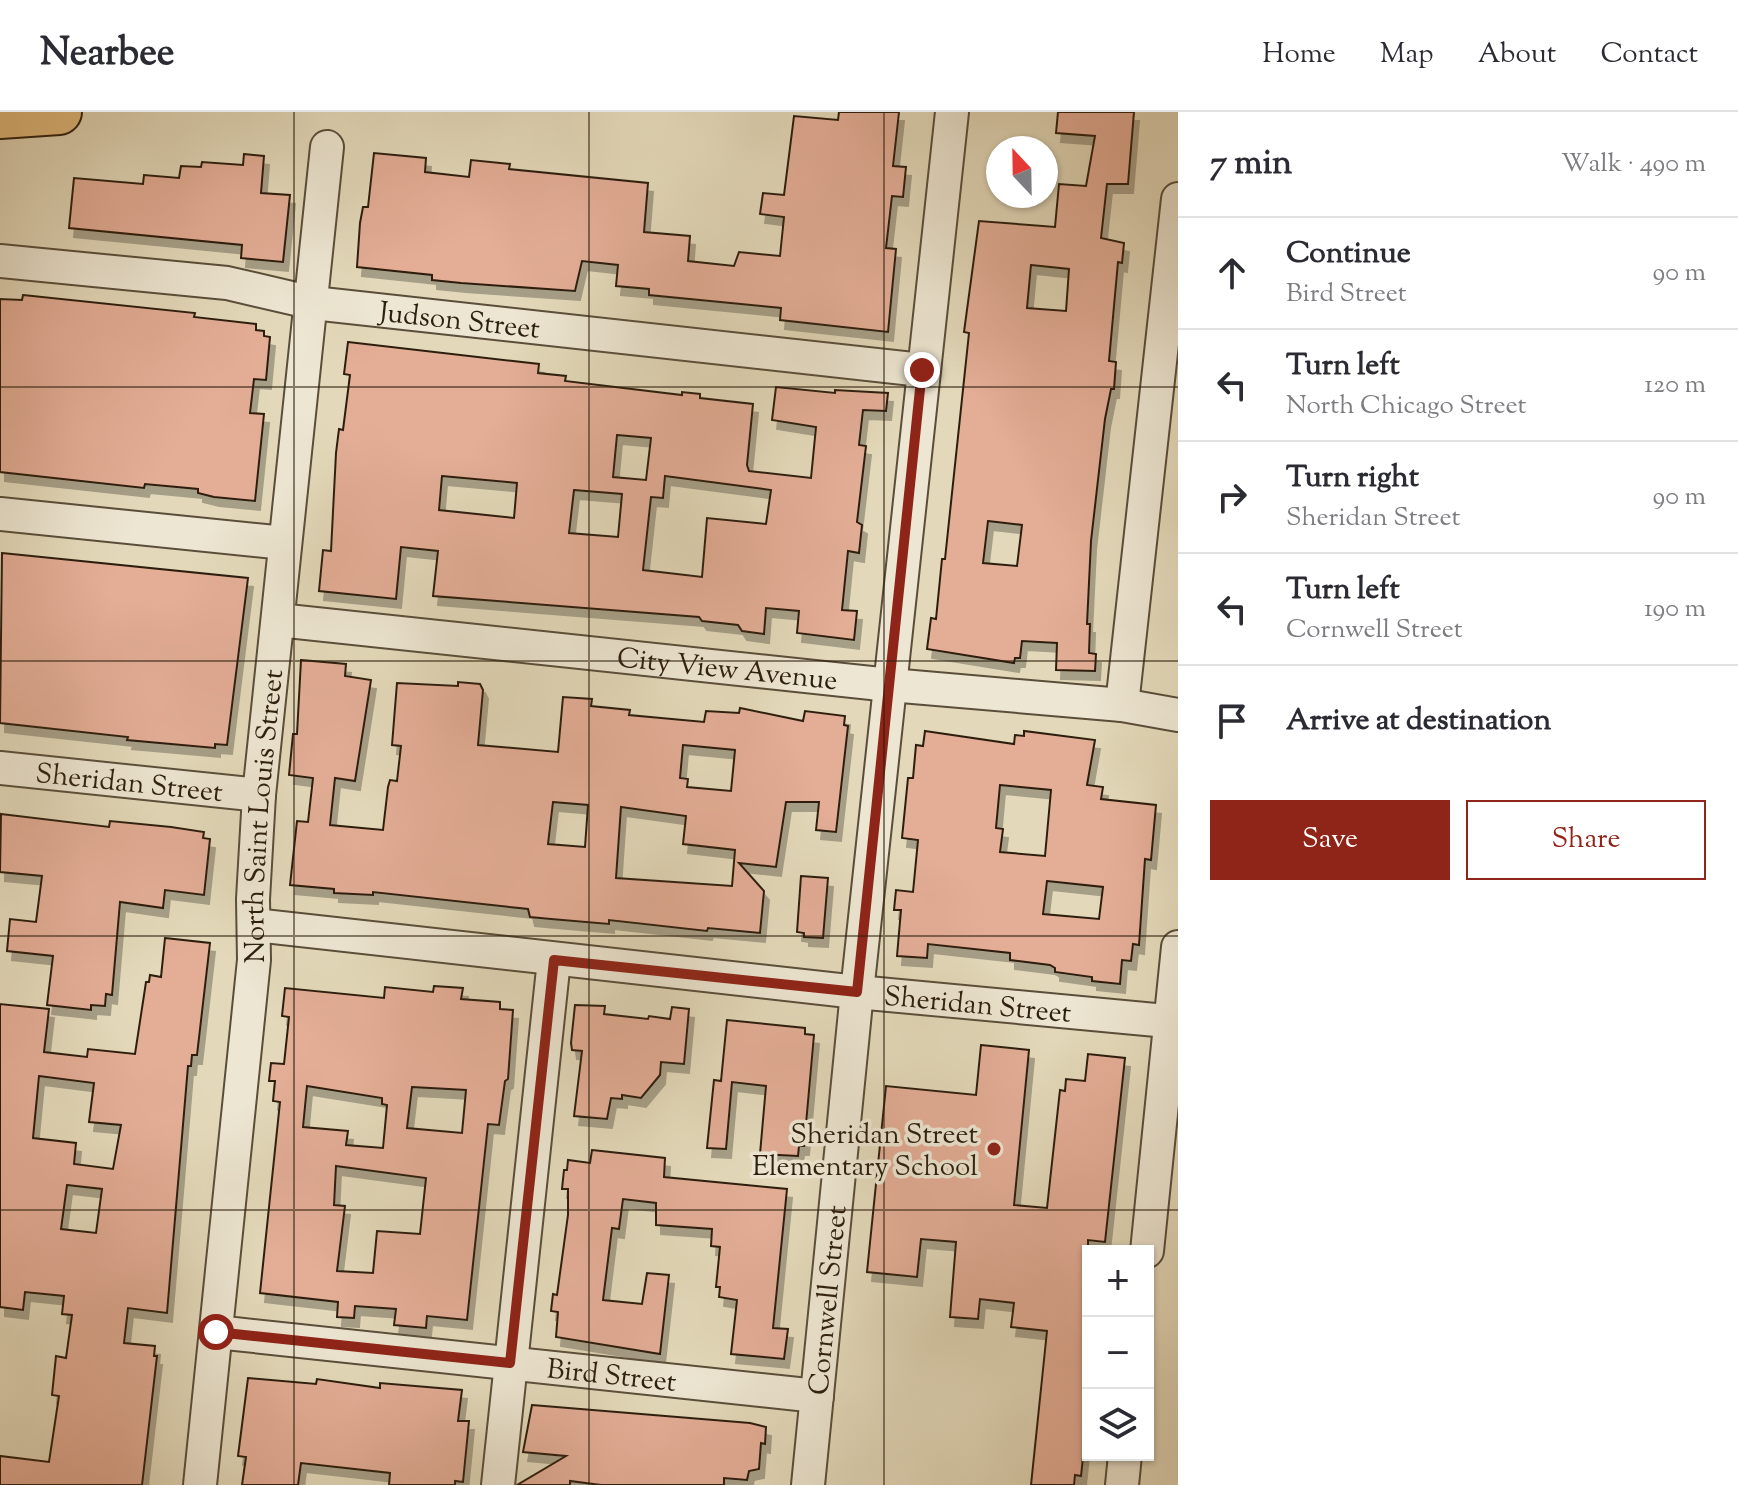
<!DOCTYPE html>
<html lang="en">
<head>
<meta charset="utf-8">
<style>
	:root { --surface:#fff; --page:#f7f7f7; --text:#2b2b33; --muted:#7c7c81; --line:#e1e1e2; --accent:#8f2418 }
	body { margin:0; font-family:"Sorts Mill Goudy",serif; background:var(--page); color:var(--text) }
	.controls { position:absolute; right:24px; bottom:24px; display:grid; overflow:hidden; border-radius:0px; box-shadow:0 2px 6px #0004 }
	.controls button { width:72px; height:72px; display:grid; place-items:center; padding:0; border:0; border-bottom:2px solid var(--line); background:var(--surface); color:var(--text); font:40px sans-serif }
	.compass { position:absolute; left:986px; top:24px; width:72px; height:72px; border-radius:50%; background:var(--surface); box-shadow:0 2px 6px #0004; rotate:338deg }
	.stop { position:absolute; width:24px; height:24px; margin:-18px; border:6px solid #8f2418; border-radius:50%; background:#fff }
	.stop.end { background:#8f2418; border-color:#fff; box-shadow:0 2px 8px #0008 }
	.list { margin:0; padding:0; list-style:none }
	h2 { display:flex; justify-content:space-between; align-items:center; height:104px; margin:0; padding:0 32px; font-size:34px }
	h2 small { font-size:26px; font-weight:400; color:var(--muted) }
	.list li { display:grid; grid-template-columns:52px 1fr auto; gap:24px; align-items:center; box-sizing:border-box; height:112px; padding:0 32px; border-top:2px solid var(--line) }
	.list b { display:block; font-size:30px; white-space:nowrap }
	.list p { margin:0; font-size:26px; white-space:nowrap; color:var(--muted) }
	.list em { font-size:26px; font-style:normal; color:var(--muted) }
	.actions { display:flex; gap:16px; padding:24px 32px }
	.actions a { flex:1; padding:18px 0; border:2px solid var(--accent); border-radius:0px; text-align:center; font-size:28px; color:var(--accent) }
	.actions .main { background:var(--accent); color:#fff }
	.icon { flex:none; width:44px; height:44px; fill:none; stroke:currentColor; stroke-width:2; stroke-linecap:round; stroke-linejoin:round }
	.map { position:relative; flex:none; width:1178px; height:1373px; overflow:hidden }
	header { display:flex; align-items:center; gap:48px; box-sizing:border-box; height:112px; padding:0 40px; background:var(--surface); border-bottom:2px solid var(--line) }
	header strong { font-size:38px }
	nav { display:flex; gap:44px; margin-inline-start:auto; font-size:28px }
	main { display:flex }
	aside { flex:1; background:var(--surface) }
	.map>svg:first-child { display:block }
	.building { fill:#e3ad96; stroke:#2d1f0f; stroke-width:2; fill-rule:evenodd; filter:url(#shadow) }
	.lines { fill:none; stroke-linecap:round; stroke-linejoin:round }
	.minor-casing { stroke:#5a4e3a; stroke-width:36 }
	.highway-casing { stroke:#2d1f0f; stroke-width:48 }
	.minor { stroke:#ede6d2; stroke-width:32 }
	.highway { stroke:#e2bc7d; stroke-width:44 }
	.route { stroke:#8f2418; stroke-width:10 }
	.grid { fill:none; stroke:#2d1f0f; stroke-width:2; stroke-opacity:0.55 }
	.poi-dot { fill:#8f2418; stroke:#ede6d2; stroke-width:3 }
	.labels { text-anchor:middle; stroke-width:7; stroke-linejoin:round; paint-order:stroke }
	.street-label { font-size:28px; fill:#2d1f0f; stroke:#ede6d2 }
	.poi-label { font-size:28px; fill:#2d1f0f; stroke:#ede6d2; text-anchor:end }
</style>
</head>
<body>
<header>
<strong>Nearbee</strong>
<nav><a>Home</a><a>Map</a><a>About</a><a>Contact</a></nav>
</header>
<main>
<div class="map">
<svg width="1178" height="1373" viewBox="0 0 1178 1373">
	<defs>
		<filter id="shadow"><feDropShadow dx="5" dy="9" stdDeviation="0" flood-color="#0004"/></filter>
	</defs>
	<rect width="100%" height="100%" fill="#e3d9ba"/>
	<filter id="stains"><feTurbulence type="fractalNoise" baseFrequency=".0025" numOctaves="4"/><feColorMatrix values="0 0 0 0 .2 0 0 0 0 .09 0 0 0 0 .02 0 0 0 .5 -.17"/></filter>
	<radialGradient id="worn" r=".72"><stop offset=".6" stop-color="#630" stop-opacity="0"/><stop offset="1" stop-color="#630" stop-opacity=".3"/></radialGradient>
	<g class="building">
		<polygon points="839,0 899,0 893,54 906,55 903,85 892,84 886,136 896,137 888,220 780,208 781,196 649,183 649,177 616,174 618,153 582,149 575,179 461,171 432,168 432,163 357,155 360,111 363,95 368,95 374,41 426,46 425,60 469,65 471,48 510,52 509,57 648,71 644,120 690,124 688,149 734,154 739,140 780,144 784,105 760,102 763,81 784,83 794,4 838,8"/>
		<path d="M1058 0H1134L1128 72H1107L1101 126 1124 131 1122 151 1118 150 1109 249 1116 250 1114 277H1111L1105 307 1091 429 1087 512H1090L1089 541 1096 542 1095 559 1056 558 1057 531 1022 529 1020 546H1015L1014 551 927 537 931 506 936 507 942 447H945L969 221 964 220 979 109 1055 115 1059 72 1086 74 1095 24 1056 21ZM1031 153 1069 157 1066 199 1027 196ZM988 409 1022 413 1017 454 983 451Z"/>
		<polygon points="244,42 264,44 261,81 290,83 283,150 241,146 242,133 69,116 74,66 143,72 144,63 179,66 181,54 201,55 202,50 243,53"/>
		<polygon points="23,183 195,201 194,205 256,212 256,218 264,219 264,224 270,225 266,268 254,267 250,301 264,302 255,389 214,385 198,381 198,377 145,372 144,376 0,360 0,187 22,188"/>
		<path d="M348 230 539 252 538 261 566 264 565 269 682 283V280L700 282V286L753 292 747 353 749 359 811 366 816 315 772 308 776 275 835 281V278L888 281 886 299 863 298 859 333 866 334 857 410 862 413 859 441 848 439 842 498 857 499 854 528 797 521 799 499 766 496 764 522 742 519 738 513 702 509 699 505 433 484 438 439 401 435 396 487 319 479 323 438 331 439 336 341 339 317 343 318 350 263 344 262ZM617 323 651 326 646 368 613 365ZM442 364 517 371 514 406 439 398ZM665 364 771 378 766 412 707 406 702 465 643 458 651 385 663 386ZM574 378 622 382 618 425 569 421Z"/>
		<polygon points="2,441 248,466 227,633 215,632 215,636 127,628 128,625 0,611"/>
		<path d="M301 548 346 552 345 564 371 568 355 669 335 666 330 713 383 718 388 675 390 668 397 669 401 634 392 633 397 571 458 574V570L480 572 483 578 478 633 558 640 563 585 592 587 591 594 630 598 629 603 704 610 706 599 739 601 740 596 803 609 805 599 845 604 844 613 848 614 836 720 816 718 819 690H786L776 755 739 751 764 779 760 821 708 816 707 819 609 808V812L551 807 530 805 528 797 373 780V783L334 781V777L290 773 297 709 308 710 313 666 289 663 293 622H297ZM683 633 735 638 731 679 687 675 688 667 680 666ZM553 690 588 693 585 735 548 732ZM621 695 686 704 683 732 735 738 732 774 616 766Z"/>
		<path d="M925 619 1014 632 1015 623 1024 624V619L1095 628 1087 673 1103 675 1101 687 1156 693 1151 748 1145 747 1139 833 1133 832 1131 849 1122 848 1120 872 1092 869V865L1055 860V856L1050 853 1010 848V841L928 832 927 846 897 844 901 798H894L896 778 913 780 918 728 902 726 908 666H913L916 633 923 634ZM1000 673 1051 678 1045 744 1000 740 1003 717 996 716ZM1047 769 1103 775 1099 807 1043 802Z"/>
		<polygon points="1,702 109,715 110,709 171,715 204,720 203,726 210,727 204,783 165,778 163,796 120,790 112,883 106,882 105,894 91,893 91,898 47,893 53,844 7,839 10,807 36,810 42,764 0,760"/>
		<polygon points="801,764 828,766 823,826 804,825 804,821 797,820"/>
		<path d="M165 826 210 831 197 943H192L191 954H188L167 1201 128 1196 124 1231 155 1234 154 1244H157L142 1373H0V1344L49 1350 59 1284 52 1283 56 1244 66 1246 72 1203 62 1202 64 1184 25 1180 23 1198 0 1195V892L49 897 44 940 87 945 88 937 135 942 146 870H149L150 863 161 865ZM39 964 94 971 89 1010 121 1013 113 1057 74 1052 76 1031 33 1026ZM67 1073 102 1077 96 1121 61 1117Z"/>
		<path d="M434 874 463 876 461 887 500 890V897L513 898 508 967 505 969 499 1013 488 1012 467 1208 427 1204 426 1216 394 1213 396 1197 355 1194 354 1206 337 1205 338 1190 260 1181 280 990 273 989 275 969H269L271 951 284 952 289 905 282 904 285 876 384 886 385 875 433 880ZM307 974 382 986V992L387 993 383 1036 346 1033 348 1019 303 1015ZM412 975 466 978 462 1021 407 1016ZM336 1054 426 1066 420 1122 377 1119 373 1161 337 1159 345 1094 334 1093Z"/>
		<polygon points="575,893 605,894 604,902 648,907 649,904 670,907 672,895 689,897 684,952 661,950 660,963 641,986 622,983 622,987 611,986 607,1007 574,1004 582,939 572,938 571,931"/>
		<polygon points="727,908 805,916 805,922 814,923 804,1034 799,1034 798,1044 760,1042 766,974 732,970 726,1037 707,1036 714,968 721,969"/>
		<polygon points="981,933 1029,938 1014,1093 1047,1096 1060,978 1065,979 1066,967 1085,969 1088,942 1125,946 1105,1130 1088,1128 1088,1298 1081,1364 1075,1363 1074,1373 1031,1373 1047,1219 1011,1215 1014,1191 980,1187 978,1207 950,1205 956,1130 921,1127 917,1165 867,1160 886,974 976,983"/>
		<polygon points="592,1038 665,1046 664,1065 787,1077 773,1216 788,1217 784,1247 731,1242 737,1188 719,1185 720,1175 716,1175 720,1135 711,1134 712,1117 656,1113 656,1091 623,1087 619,1117 612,1116 603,1188 642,1192 647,1161 669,1163 660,1242 556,1225 558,1200 551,1199 553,1182 557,1183 568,1103 568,1077 562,1077 564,1058 567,1058 568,1048 590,1051"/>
		<polygon points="248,1266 316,1272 317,1267 380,1276 380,1271 462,1278 458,1309 469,1309 463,1370 455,1369 455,1373 389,1373 390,1361 301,1351 298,1373 242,1373 246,1345 238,1344"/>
		<polygon points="532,1293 750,1311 766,1315 765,1332 761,1331 759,1357 749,1359 747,1368 724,1366 724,1373 601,1373 570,1369 570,1373 517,1373 566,1344 523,1340"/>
	</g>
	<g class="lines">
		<defs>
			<g id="minor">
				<path id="s1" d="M0 149 227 171 313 191 922 258"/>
				<polyline points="0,402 285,431"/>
				<path id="s2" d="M278 508 890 573 1122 593 1178 603"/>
				<polyline points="1122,593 1178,87"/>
				<path id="s3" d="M0 656 259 683"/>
				<path id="s4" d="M254 813 857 880 1178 910"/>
				<polyline points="1147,1139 1178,835"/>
				<path id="s5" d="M216 1220 817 1284"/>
				<path id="s6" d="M200 1373 254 848 253 787 259 683 327 35"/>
				<polyline points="498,1373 554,848"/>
				<path id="s7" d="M808 1373 857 880 952 0"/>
				<polyline points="1122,1373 1125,1343"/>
			</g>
			<polyline id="highway" points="0,4 59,0"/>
		</defs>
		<use href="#minor" class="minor-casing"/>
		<use href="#highway" class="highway-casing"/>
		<use href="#minor" class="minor"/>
		<use href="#highway" class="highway"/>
	</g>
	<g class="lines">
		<polyline class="route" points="216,1220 510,1251 554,848 857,880 922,258"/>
	</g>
	<path class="grid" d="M294 0V1373M589 0V1373M884 0V1373M0 275H1178M0 549H1178M0 824H1178M0 1098H1178"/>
	<circle class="poi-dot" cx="994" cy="1037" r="8"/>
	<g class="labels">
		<g class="street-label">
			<text dy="10" stroke="none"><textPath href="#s1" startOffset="464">Judson Street</textPath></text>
			<text dy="10" stroke="none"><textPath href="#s2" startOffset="452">City View Avenue</textPath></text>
			<text dy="10" stroke="none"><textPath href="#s3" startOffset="130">Sheridan Street</textPath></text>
			<text dy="10" stroke="none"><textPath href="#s6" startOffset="672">North Saint Louis Street</textPath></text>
			<text dy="10" stroke="none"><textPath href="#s4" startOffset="728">Sheridan Street</textPath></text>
			<text dy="10" stroke="none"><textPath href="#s7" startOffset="186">Cornwell Street</textPath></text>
			<text dy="10" stroke="none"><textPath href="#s5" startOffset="398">Bird Street</textPath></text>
		</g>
		<g class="poi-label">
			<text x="978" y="1031">Sheridan Street<tspan x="978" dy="32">Elementary School</tspan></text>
		</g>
	</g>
	<rect width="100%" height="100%" filter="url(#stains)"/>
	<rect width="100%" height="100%" fill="url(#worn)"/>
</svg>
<div class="controls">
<button>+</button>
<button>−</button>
<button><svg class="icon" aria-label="layers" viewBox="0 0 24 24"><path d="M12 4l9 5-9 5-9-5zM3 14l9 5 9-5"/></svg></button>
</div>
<svg class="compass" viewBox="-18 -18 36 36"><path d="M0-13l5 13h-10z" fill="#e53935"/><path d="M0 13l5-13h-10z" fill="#7c7c81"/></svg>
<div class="stop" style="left:216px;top:1220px"></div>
<div class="stop end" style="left:922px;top:258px"></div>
</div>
<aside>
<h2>7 min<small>Walk · 490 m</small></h2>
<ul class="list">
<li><svg class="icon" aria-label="ahead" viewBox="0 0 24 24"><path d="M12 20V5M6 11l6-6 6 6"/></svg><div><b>Continue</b><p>Bird Street</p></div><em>90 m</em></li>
<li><svg class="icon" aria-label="left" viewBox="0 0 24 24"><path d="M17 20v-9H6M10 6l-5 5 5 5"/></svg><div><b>Turn left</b><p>North Chicago Street</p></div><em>120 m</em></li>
<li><svg class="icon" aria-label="right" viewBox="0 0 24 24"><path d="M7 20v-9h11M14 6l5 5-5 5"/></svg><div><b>Turn right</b><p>Sheridan Street</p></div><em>90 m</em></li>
<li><svg class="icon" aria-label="left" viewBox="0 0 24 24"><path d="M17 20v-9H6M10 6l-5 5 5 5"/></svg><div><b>Turn left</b><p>Cornwell Street</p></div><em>190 m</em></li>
<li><svg class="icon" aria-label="arrive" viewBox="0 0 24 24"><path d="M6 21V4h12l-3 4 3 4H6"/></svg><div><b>Arrive at destination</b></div></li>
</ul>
<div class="actions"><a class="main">Save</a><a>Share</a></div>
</aside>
</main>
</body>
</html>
